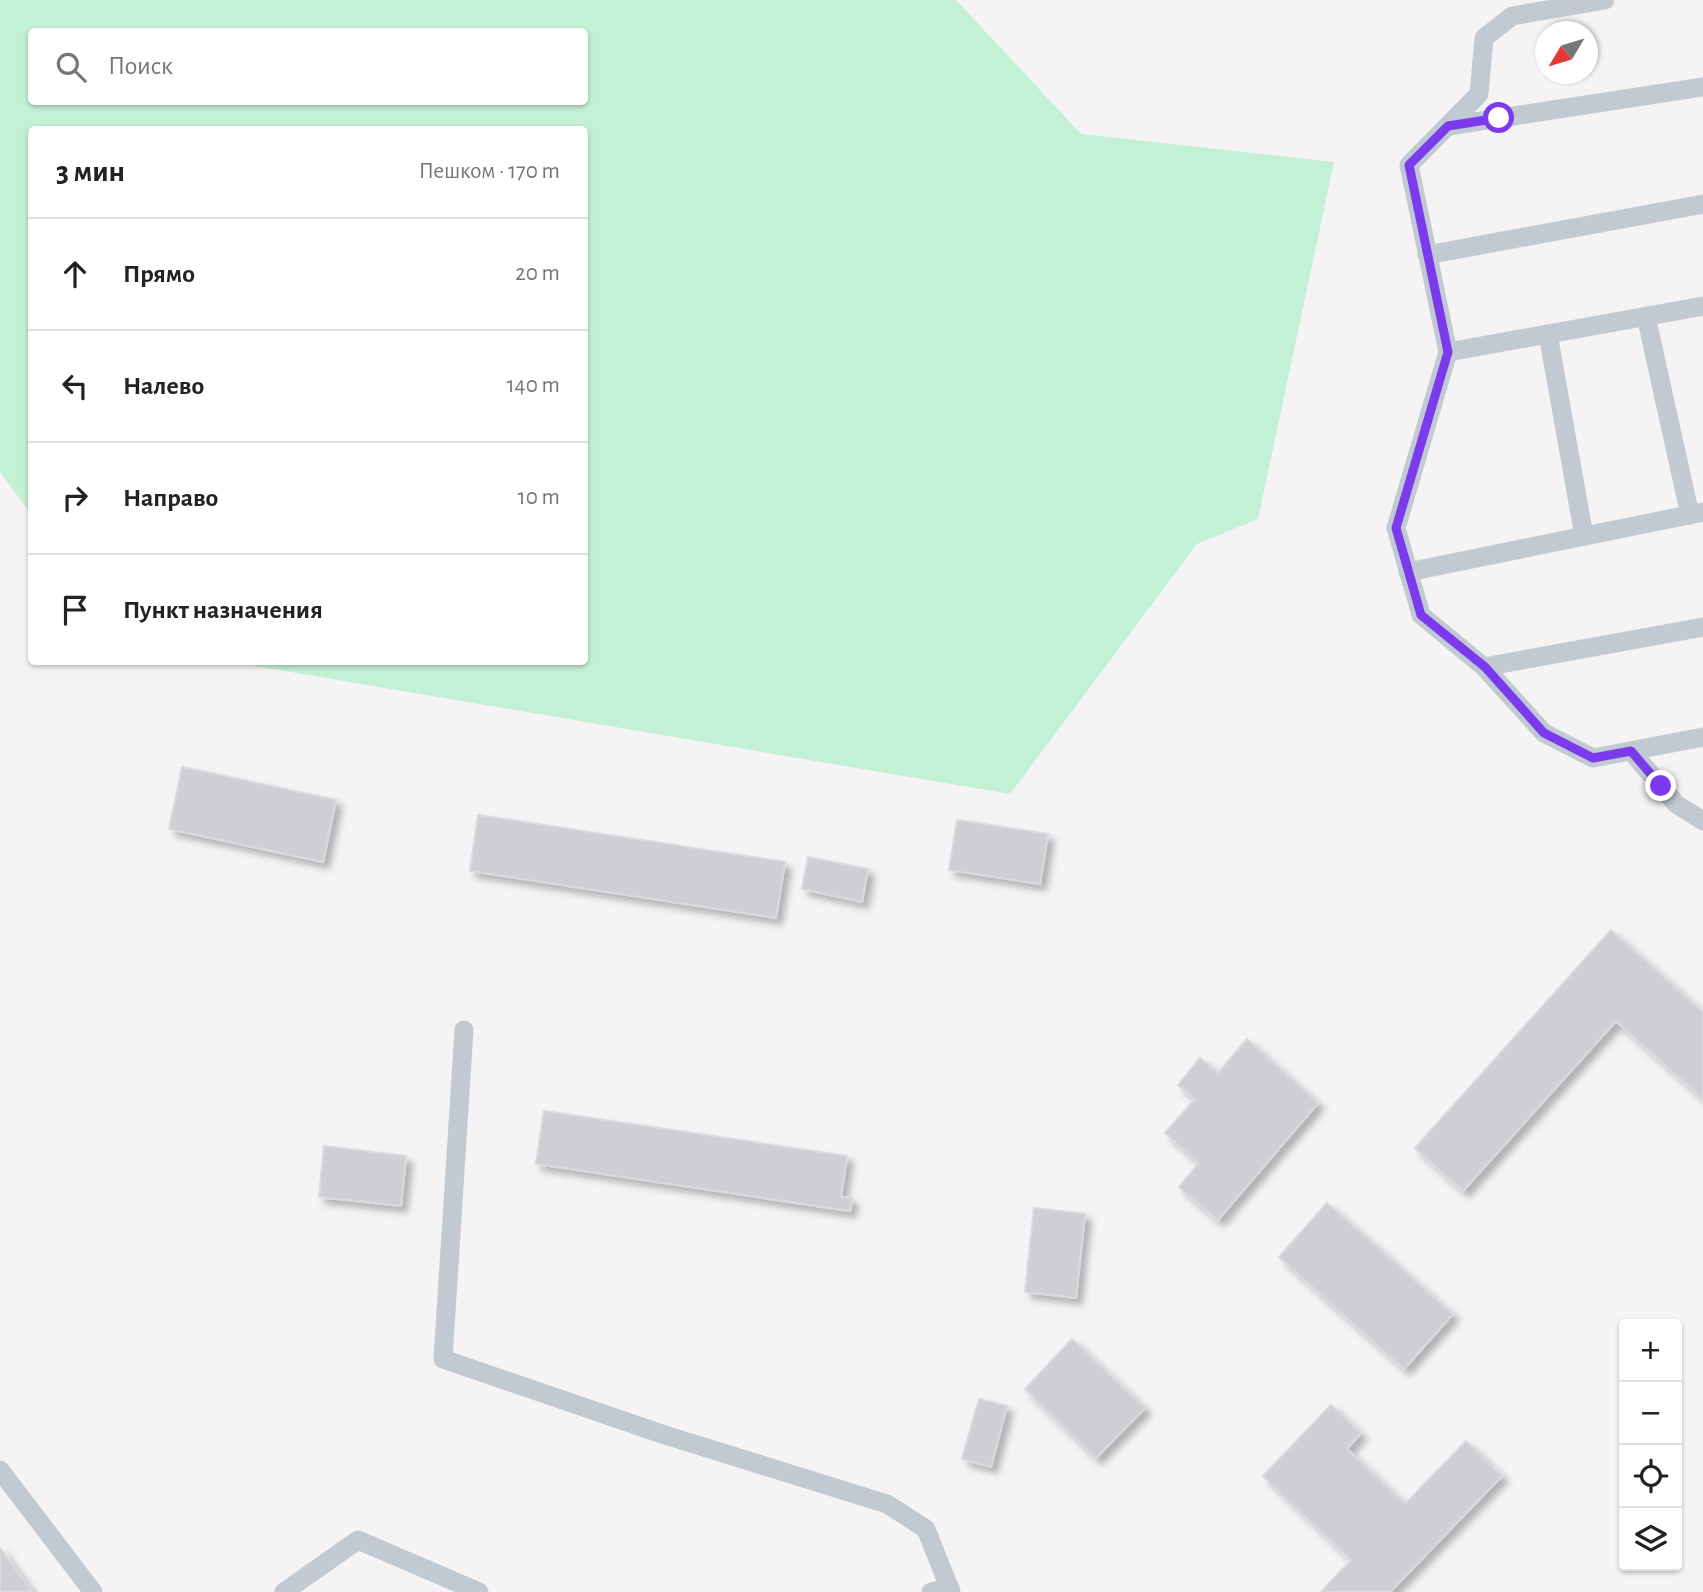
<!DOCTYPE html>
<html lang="ru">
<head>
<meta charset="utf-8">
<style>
	:root { --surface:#fff; --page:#f6f6f6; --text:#222; --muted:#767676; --line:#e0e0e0 }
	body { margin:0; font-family:"Alegreya Sans",sans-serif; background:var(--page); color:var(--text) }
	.controls { position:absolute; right:21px; bottom:21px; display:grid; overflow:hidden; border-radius:7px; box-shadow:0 2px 5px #0004 }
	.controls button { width:63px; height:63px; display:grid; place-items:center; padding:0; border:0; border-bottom:2px solid var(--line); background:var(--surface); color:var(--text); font:35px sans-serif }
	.compass { position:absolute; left:1535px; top:21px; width:63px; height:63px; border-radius:50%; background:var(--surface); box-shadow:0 2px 5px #0004; rotate:232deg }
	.stop { position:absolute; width:21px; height:21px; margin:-16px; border:5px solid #7c3aed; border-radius:50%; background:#fff }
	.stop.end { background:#7c3aed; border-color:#fff; box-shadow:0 2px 7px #0008 }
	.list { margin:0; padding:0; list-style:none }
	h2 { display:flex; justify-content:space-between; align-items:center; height:91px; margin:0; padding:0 28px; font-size:30px }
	h2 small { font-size:23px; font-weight:400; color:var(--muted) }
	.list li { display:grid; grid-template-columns:46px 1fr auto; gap:21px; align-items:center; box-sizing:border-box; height:112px; padding:0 28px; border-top:2px solid var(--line) }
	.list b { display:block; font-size:26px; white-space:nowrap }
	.list em { font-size:23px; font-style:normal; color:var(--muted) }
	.icon { flex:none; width:38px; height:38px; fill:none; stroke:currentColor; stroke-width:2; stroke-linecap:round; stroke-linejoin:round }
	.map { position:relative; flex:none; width:1703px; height:1592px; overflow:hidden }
	.search { position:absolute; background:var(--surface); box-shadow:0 2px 5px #0004; left:28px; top:28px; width:560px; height:77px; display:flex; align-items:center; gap:18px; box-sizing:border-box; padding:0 24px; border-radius:7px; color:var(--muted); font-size:26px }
	.panel { position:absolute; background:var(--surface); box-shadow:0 2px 5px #0004; left:28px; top:126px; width:560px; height:539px; border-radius:7px }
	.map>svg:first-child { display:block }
	.green { fill:#c3f1d5; fill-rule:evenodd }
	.building { fill:#cdcfd5; stroke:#d7d9de; stroke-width:2; filter:url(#shadow) }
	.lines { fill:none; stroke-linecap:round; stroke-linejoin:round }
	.lane { stroke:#c1cad2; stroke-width:19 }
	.route { stroke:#7c3aed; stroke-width:9 }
</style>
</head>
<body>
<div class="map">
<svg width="1703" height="1592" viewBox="0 0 1703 1592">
	<defs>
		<filter id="shadow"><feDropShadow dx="6" dy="6" stdDeviation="3.5" flood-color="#0004"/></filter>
	</defs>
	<rect width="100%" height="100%" fill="#f5f3f3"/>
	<path class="green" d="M0 0H956L1081 134 1334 162 1258 519 1197 544 1010 794 232 662H584V130H32L31 514 0 472ZM32 32H584V102H32Z"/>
	<g class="building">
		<polygon points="182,767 336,800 323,862 169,829"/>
		<polygon points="478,815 785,862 776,918 470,871"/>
		<polygon points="957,820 1048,834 1040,884 949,870"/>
		<polygon points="808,857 868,869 862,902 802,889"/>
		<polygon points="1611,930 1703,1012 1703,1099 1616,1021 1463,1191 1415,1148"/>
		<polygon points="1247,1039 1318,1103 1218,1220 1179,1187 1199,1163 1165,1133 1195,1099 1178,1085 1200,1058 1218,1073"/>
		<polygon points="544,1111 847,1156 841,1197 852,1198 850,1211 536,1164"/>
		<polygon points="324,1146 406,1156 401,1206 319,1197"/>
		<polygon points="1327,1203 1453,1314 1404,1369 1279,1257"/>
		<polygon points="1034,1208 1085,1214 1076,1298 1025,1292"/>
		<polygon points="1072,1339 1145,1408 1096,1458 1025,1389"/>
		<polygon points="979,1399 1007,1406 991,1467 962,1459"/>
		<polygon points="1331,1405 1361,1433 1347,1449 1405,1504 1466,1441 1502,1476 1390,1592 1321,1592 1351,1560 1263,1476"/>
		<polygon points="0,1548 32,1592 0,1592"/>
	</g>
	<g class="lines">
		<g class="lane">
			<polyline points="1605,0 1512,16 1484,38 1479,94 1409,165 1448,352 1396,528 1421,615 1484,667 1544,733 1593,758 1703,737"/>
			<polyline points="1448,126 1703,87"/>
			<polyline points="1427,255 1703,204"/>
			<polyline points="1646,316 1690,515"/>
			<polyline points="1548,334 1584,536"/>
			<polyline points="1448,352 1703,306"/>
			<polyline points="1408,572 1703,512"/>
			<polyline points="1484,667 1703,627"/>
			<polyline points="1631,751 1676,804 1703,821"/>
			<polyline points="464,1030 443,1359 665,1435 887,1504 926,1529 951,1592"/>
			<polyline points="0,1470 93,1592"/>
			<polyline points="284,1592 358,1540 479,1592"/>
			<polyline points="931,1592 950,1588"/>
		</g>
	</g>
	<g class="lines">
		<polyline class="route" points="1499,118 1448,126 1409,165 1448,352 1396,528 1421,615 1485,667 1544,733 1593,758 1631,751 1661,786"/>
	</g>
</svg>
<div class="controls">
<button>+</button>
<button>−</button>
<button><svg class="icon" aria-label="locate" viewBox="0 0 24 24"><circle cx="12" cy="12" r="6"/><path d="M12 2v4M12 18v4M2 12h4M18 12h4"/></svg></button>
<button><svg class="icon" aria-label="layers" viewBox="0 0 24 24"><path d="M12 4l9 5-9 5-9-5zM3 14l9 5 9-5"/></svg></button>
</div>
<svg class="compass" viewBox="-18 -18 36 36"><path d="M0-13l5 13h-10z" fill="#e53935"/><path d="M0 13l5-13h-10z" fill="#767676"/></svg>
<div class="stop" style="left:1499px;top:118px"></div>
<div class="stop end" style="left:1661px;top:786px"></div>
<div class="search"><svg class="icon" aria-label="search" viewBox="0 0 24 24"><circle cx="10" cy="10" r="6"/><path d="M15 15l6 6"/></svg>Поиск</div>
<section class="panel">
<h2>3 мин<small>Пешком · 170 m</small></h2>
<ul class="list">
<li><svg class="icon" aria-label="ahead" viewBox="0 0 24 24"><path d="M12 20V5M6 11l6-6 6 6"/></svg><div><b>Прямо</b></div><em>20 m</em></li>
<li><svg class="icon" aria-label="left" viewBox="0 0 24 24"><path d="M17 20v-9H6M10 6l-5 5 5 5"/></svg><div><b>Налево</b></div><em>140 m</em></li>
<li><svg class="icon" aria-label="right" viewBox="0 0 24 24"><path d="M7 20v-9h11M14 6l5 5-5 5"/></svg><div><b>Направо</b></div><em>10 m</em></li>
<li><svg class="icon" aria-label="arrive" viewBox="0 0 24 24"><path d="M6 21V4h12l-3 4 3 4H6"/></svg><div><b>Пункт назначения</b></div></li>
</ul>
</section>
</div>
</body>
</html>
